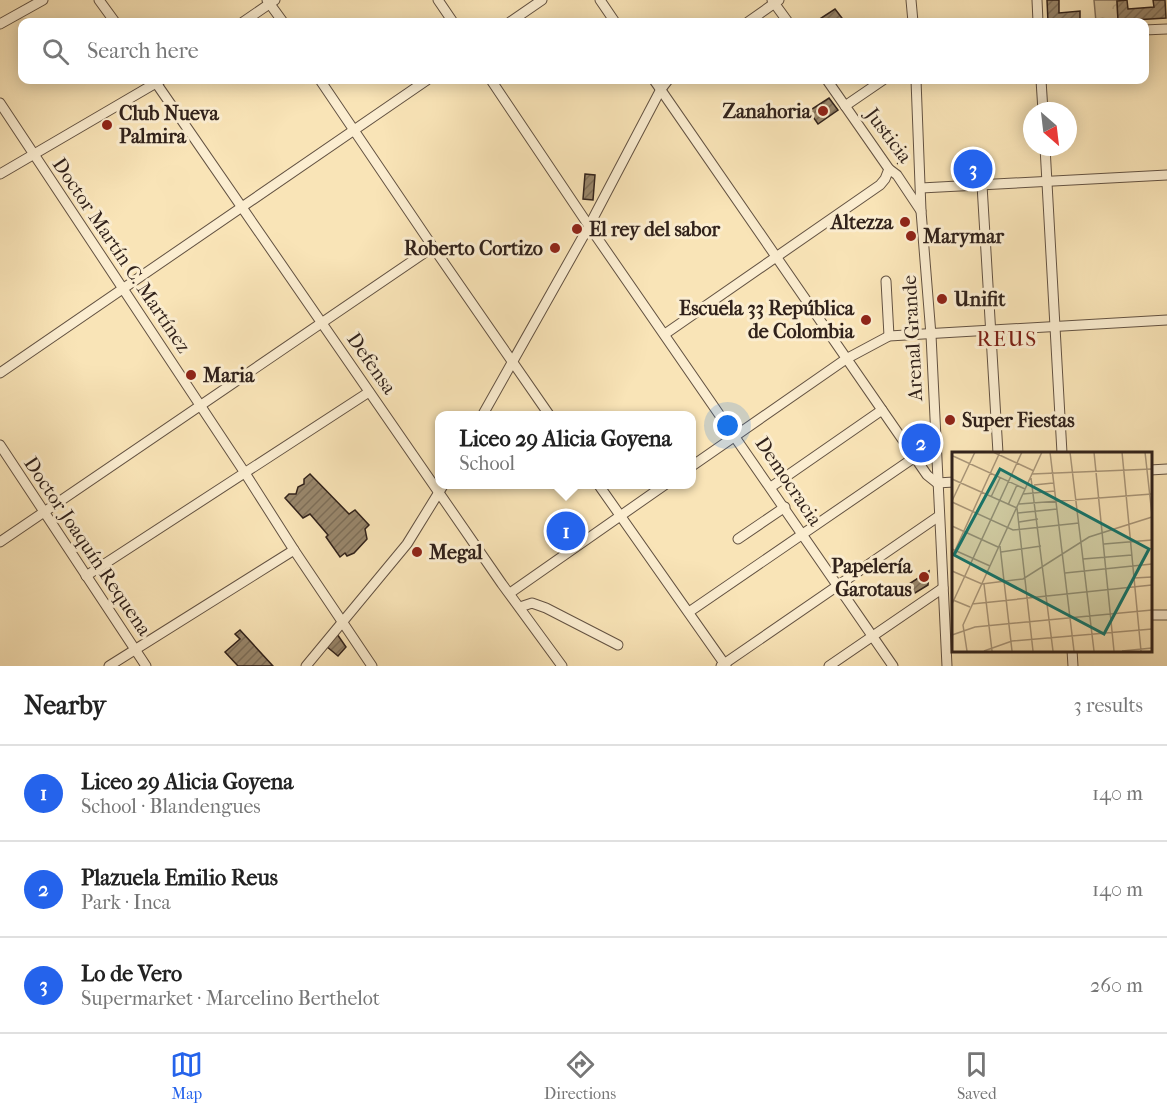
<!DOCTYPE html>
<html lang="en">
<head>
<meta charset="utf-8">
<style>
	:root { --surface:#fff; --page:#f6f6f6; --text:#222; --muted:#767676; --line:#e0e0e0; --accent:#2563eb }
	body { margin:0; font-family:"IM FELL French Canon",serif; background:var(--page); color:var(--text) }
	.compass { position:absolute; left:1023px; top:102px; width:54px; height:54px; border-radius:50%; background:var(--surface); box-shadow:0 3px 15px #0003; rotate:152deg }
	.you { position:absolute; left:728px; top:426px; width:21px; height:21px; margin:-15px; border:4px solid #fff; border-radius:50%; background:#1a73e8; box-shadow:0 0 0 9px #1a73e833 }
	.badge { display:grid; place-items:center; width:39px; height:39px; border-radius:50%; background:var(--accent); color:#fff; font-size:20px; font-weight:700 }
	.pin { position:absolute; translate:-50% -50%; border:3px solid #fff; box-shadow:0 2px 6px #0006 }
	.popup { position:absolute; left:435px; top:411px; width:261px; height:78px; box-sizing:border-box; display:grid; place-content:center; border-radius:12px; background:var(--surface); filter:drop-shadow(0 2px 4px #0005); font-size:20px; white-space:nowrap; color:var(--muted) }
	.popup b { font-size:22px; color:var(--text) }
	.popup::after { content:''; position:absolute; left:50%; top:100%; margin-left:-12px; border:12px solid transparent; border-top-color:var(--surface) }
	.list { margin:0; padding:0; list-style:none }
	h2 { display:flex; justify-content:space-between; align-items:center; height:78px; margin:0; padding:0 24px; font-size:26px }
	h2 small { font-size:20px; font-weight:400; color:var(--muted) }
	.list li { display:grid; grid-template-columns:39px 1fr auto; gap:18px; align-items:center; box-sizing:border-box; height:96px; padding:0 24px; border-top:2px solid var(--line) }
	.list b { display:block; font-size:22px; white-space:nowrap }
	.list p { margin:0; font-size:20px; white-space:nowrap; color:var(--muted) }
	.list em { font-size:20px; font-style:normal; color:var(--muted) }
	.icon { flex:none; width:33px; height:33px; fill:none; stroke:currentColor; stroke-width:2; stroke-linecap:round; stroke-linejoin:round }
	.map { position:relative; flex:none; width:1167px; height:666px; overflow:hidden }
	.search { position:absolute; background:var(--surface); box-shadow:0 3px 15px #0003; left:18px; right:18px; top:18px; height:66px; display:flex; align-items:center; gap:15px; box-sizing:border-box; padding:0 21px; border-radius:12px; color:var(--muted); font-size:22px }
	.sheet { height:366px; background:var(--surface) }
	nav { display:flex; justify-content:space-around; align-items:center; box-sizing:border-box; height:84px; border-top:2px solid var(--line); background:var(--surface); font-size:16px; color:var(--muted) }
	nav a { display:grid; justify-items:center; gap:3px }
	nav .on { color:var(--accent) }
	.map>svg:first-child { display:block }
	.park { fill:url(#park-crowns); stroke:#84725c; stroke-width:1.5 }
	.building { fill:url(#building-hatch); stroke:#31221b; stroke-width:1.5 }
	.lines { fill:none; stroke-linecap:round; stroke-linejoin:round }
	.minor-casing { stroke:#635242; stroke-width:11 }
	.path { stroke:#31221b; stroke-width:1.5; stroke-dasharray:1.5 3; stroke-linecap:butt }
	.minor { stroke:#fbedd0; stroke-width:9 }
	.poi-dot { fill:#8f2418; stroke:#fbedd0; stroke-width:2 }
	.labels { text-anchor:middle; stroke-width:6; stroke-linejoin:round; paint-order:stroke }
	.poi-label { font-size:20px; font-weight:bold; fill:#31221b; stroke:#fbedd0; text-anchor:start }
	.street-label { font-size:20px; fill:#31221b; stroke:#fbedd0 }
	.neighbourhood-label { font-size:21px; letter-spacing:1.5px; fill:#7a1f14; stroke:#fbedd0 }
	.inset-road { fill:none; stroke:#a99679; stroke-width:1.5 }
	.view { fill:#0f766e; fill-opacity:0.15; stroke:#0f766e; stroke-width:3 }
	.inset-edge { fill:none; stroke:#31221b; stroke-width:3 }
</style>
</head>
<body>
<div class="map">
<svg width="1167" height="666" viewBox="0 0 1167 666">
	<defs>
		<pattern id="park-crowns" width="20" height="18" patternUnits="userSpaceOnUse" patternTransform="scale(1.5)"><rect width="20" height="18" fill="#d7c39c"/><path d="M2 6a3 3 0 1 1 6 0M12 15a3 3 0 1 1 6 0" fill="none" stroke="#b9a786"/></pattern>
		<pattern id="building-hatch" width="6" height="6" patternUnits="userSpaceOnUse" patternTransform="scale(1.5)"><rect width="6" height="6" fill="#99876c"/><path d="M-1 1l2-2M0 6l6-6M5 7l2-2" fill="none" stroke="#7d6e58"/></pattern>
	</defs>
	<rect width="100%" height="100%" fill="#f9e4b7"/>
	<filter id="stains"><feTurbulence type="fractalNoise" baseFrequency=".00333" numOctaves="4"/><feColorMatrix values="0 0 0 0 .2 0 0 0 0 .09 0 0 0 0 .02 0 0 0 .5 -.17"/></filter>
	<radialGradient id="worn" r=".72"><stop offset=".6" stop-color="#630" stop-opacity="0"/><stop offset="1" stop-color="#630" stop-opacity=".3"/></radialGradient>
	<polygon class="park" points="1094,0 1117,0 1118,22 1096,22"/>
	<g class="building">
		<polygon points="1047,0 1059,0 1059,13 1080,11 1080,22 1048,22"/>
		<polygon points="1127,0 1128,9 1154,7 1153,0 1165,0 1166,18 1118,21 1117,1"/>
		<polygon points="835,9 845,22 815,22"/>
		<polygon points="829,98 838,110 818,124 809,111"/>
		<polygon points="585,174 595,175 593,200 583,199"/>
		<polygon points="310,474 349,514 355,510 369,525 365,529 367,539 354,553 347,556 345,553 340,557 326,537 328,535 310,514 303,518 285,498 289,494 296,494 298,487 304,484 304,479"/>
		<polygon points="929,571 928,585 915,593 909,584"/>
		<polygon points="240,630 273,666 238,666 225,652 240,639 235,634"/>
		<polygon points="337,634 346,647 338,656 326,646"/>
	</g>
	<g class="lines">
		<defs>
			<g id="minor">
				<polyline points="99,0 115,22"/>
				<polyline points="267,0 283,22"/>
				<polyline points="438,0 453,22"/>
				<polyline points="600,0 615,22"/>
				<polyline points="772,0 788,22"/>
				<polyline points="911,0 913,22"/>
				<polyline points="1037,0 1038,22"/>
				<polyline points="243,22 275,0"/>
				<polyline points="510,22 542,0"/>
				<polyline points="748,22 779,0"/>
				<polyline points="0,24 43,0"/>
				<polyline points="1144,30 1167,29"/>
				<polyline points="154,80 502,584 562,666"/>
				<polyline points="320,80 433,247 550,416"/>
				<polyline points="491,80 589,226 893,666"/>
				<polyline points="654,80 927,475 937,483 954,482"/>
				<polyline points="827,80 889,169 897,175 921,211"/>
				<polyline points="916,80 921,211 931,335 947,666"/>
				<polyline points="1041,80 1043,111"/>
				<polyline points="0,103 245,473 294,550 372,666"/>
				<polyline points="845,106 883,80"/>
				<polyline points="1045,147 1062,453"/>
				<polyline points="0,174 161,80"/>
				<polyline points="982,185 998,453"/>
				<polyline points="921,188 1167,175"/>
				<polyline points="886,281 889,336"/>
				<polyline points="665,334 880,185 885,179 889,169"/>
				<polyline points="0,373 427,80"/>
				<polyline points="482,416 589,226 661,89 668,80"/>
				<polyline points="0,445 146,666"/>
				<polyline points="692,466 846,359 889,336 1167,320"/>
				<polyline points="1150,470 1167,469"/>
				<polyline points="598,484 726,666"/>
				<polyline points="771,487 882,410"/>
				<polyline points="738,539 785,507"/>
				<polyline points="0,542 433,247"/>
				<polyline points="86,576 369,392"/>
				<polyline points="510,593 666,484"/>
				<polyline points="520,607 532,603 546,608 618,645"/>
				<polyline points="689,612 915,457"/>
				<polyline points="1150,615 1167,615"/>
				<polyline points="1072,650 1073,666"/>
				<polyline points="109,666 294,550"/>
				<polyline points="306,666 407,544 444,484"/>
				<polyline points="721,666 939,516"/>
				<polyline points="829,666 943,588"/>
			</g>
		</defs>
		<use href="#minor" class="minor-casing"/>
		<polyline class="path" points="897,164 908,156"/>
		<use href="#minor" class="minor"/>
	</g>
	<g class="poi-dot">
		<circle cx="823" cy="111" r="6"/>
		<circle cx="107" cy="125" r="6"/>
		<circle cx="905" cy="222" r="6"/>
		<circle cx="577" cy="229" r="6"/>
		<circle cx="911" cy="236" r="6"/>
		<circle cx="555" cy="248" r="6"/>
		<circle cx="942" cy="299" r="6"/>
		<circle cx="866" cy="320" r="6"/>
		<circle cx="191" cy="375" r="6"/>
		<circle cx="950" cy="420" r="6"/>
		<circle cx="417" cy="552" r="6"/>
		<circle cx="924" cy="577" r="6"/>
	</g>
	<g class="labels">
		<g class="poi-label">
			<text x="811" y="118" text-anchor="end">Zanahoria</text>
			<text x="119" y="120">Club Nueva<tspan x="119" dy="23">Palmira</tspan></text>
			<text x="893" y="229" text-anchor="end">Altezza</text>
			<text x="589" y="236">El rey del sabor</text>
			<text x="923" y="243">Marymar</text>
			<text x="543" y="255" text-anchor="end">Roberto Cortizo</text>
			<text x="954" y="306">Unifit</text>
			<text x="854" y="315" text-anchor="end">Escuela 33 República<tspan x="854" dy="23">de Colombia</tspan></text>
			<text x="203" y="382">Maria</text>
			<text x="962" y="427">Super Fiestas</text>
			<text x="429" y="559">Megal</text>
			<text x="912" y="573" text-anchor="end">Papelería<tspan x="912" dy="23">Garotaus</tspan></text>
		</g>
		<g class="street-label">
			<text transform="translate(889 135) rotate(53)" y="7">Justicia</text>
			<text transform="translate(122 255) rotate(56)" y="7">Doctor Martín C. Martínez</text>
			<text transform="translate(912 338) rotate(-93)" y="7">Arenal Grande</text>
			<text transform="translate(372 363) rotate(55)" y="7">Defensa</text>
			<text transform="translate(789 481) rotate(56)" y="7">Democracia</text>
			<text transform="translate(88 546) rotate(56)" y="7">Doctor Joaquín Requena</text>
		</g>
		<g class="neighbourhood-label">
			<text x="1007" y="346">REUS</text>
		</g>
	</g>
	<g transform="translate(952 452)">
		<rect width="200" height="200" fill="#f9e4b7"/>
		<path class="inset-road" d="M41 0 82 19M98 0 122 199M118 0 142 199M142 0 162 199M170 0 189 199M193 0 200 63M1 4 73 37M80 22 200 17M79 26 101 199M0 27 65 56 81 199M82 33 101 31M71 42 103 39M39 45 48 26M0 49 23 0M0 50 61 78 127 71M67 52 200 42M56 53 65 33M66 61 105 57M67 70 86 67M0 74 46 95M152 92 200 88M48 94 60 199M0 97 38 114M49 100 89 94M0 105 48 0M131 107 180 103M0 119 30 132 71 127 137 85 200 65M113 121 200 112M182 126 200 125M32 132 40 199M1 148 18 155M0 152 70 0M20 152 200 133M0 183 23 175 200 158M15 199 11 173 90 0M32 199 60 189 200 177M170 199 200 196"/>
		<path class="view" d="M48 17 197 97 152 182 2 103Z"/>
		<rect width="200" height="200" class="inset-edge"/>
	</g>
	<rect width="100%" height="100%" filter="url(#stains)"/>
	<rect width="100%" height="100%" fill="url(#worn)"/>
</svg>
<svg class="compass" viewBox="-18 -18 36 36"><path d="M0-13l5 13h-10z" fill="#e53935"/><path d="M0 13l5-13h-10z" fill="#767676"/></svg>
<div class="you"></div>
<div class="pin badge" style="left:566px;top:531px">1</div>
<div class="popup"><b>Liceo 29 Alicia Goyena</b>School</div>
<div class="pin badge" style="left:921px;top:443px">2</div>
<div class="pin badge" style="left:973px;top:169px">3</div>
<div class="search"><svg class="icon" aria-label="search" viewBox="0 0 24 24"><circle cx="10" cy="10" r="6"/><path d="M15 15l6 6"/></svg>Search here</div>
</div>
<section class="sheet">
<h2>Nearby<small>3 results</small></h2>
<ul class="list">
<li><span class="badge">1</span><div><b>Liceo 29 Alicia Goyena</b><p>School · Blandengues</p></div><em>140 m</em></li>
<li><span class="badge">2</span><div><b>Plazuela Emilio Reus</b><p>Park · Inca</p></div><em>140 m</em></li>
<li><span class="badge">3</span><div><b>Lo de Vero</b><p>Supermarket · Marcelino Berthelot</p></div><em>260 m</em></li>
</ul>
</section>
<nav>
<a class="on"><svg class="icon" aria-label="map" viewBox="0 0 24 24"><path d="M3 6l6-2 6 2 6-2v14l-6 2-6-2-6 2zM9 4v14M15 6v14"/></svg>Map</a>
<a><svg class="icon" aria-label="directions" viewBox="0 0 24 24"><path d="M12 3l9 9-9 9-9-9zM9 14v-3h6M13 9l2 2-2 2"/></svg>Directions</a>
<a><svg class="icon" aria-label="saved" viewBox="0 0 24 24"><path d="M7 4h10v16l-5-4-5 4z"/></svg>Saved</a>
</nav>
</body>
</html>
